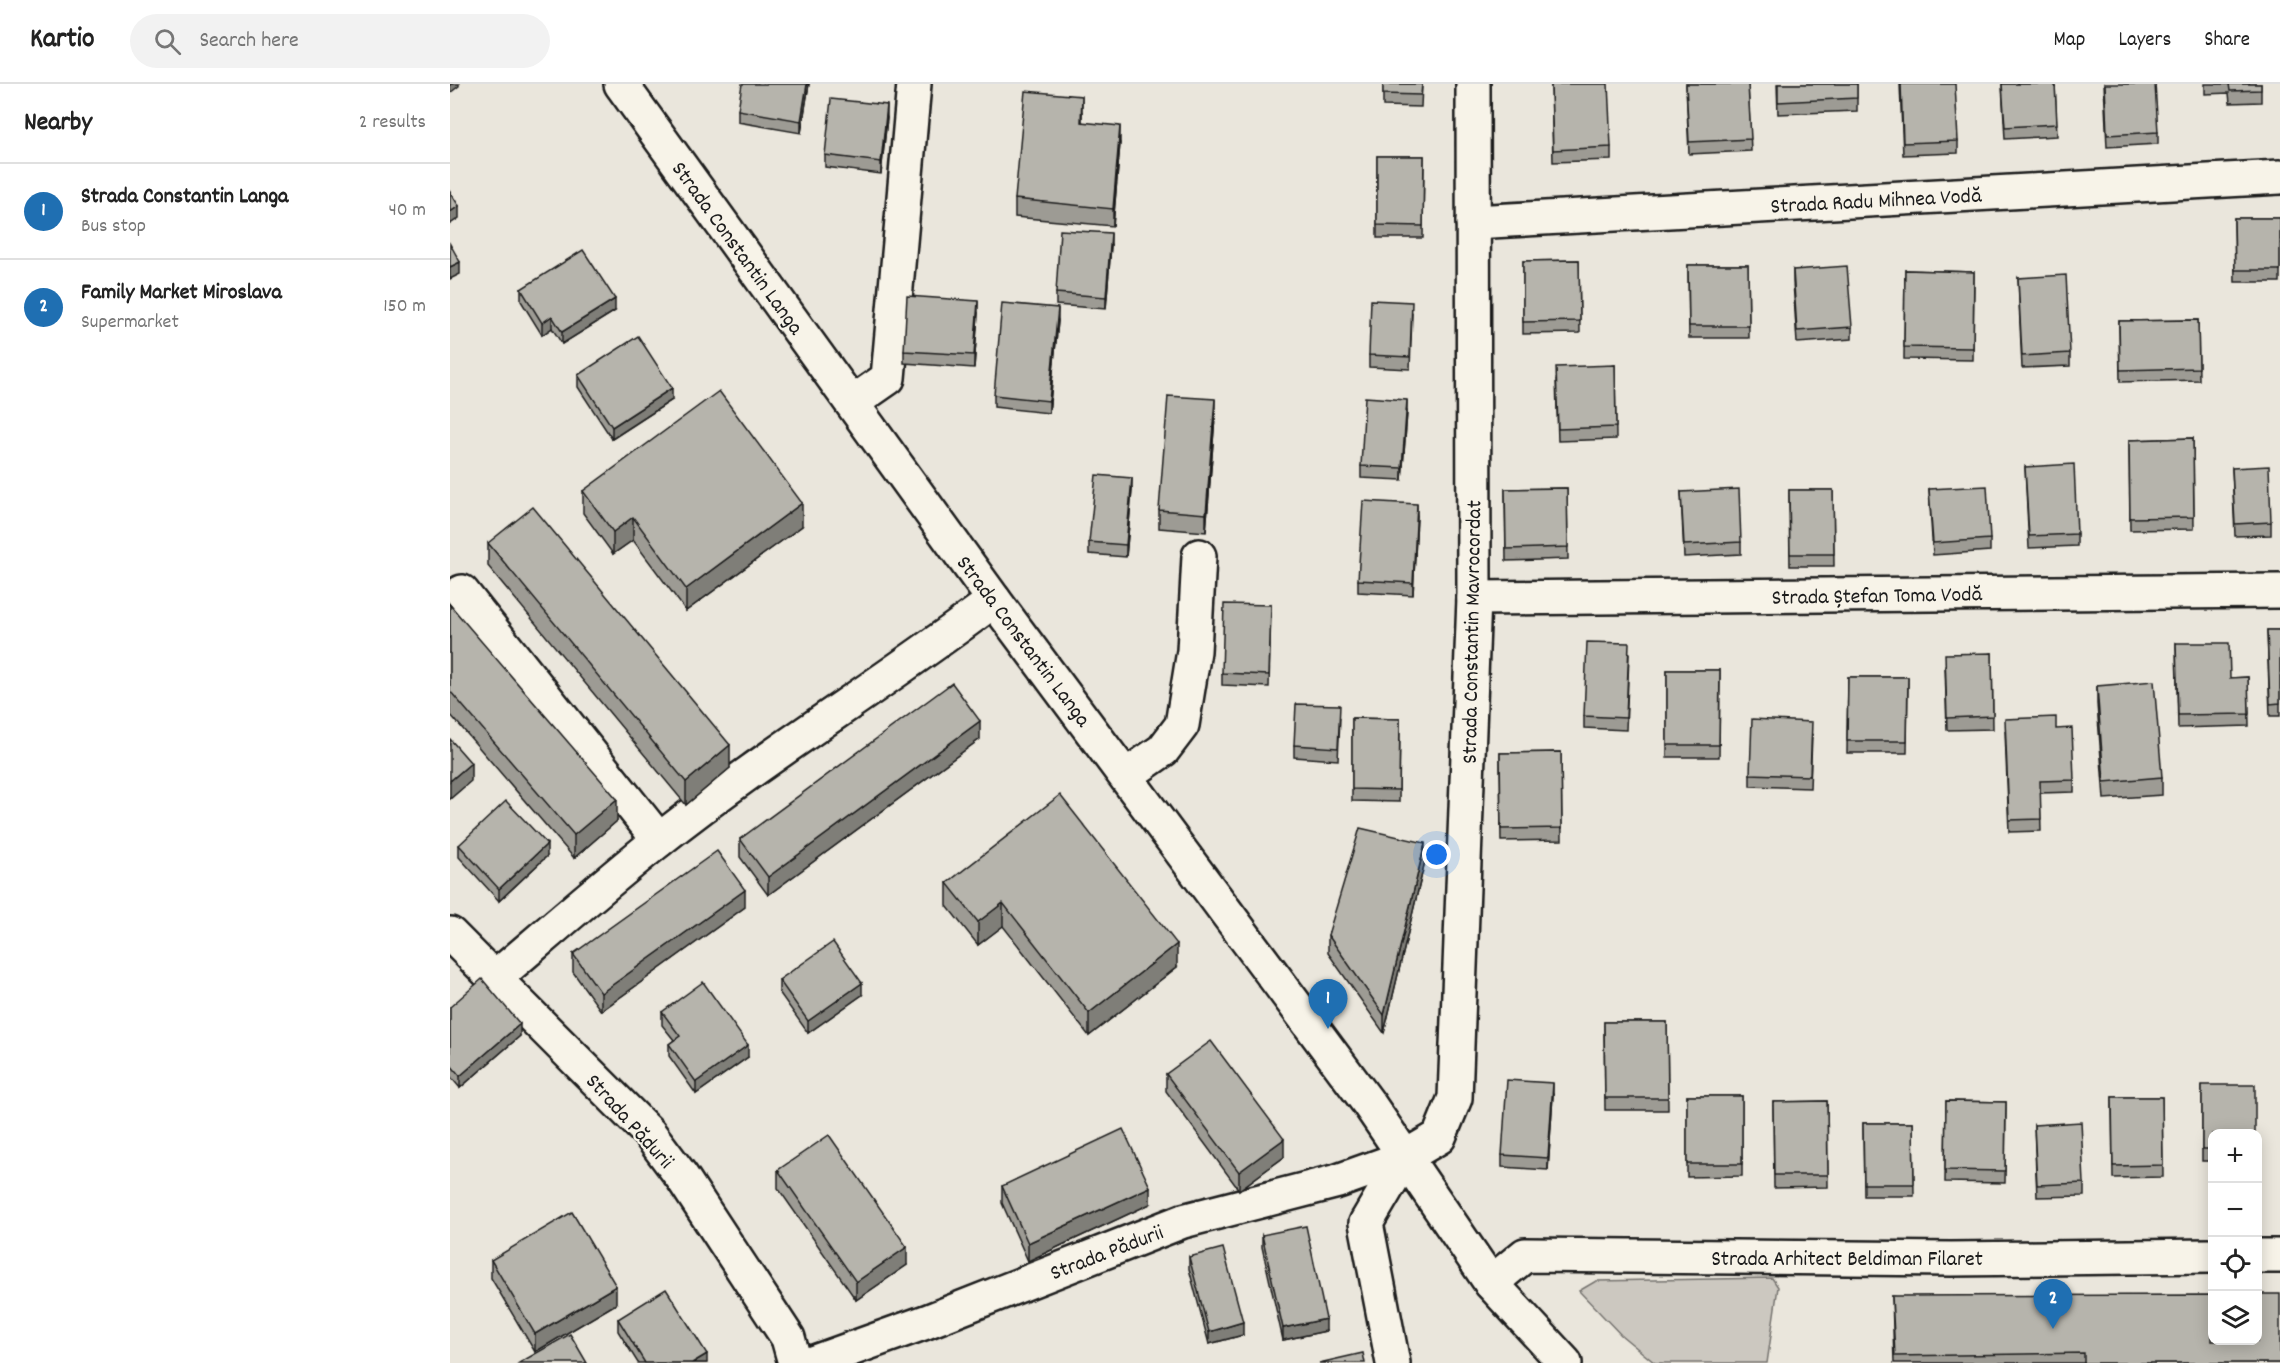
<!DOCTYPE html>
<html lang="en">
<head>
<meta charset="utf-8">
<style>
	:root { --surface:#fff; --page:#f2f2f2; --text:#222; --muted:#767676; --line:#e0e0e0; --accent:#1f6fb2 }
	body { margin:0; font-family:Dekko,sans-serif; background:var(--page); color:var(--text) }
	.controls { position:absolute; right:18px; bottom:18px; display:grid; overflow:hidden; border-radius:12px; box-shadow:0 3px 15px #0003 }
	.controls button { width:54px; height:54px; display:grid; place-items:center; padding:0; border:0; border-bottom:2px solid var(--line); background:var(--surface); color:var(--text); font:30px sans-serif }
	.you { position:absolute; left:987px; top:771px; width:21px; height:21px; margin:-15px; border:4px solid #fff; border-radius:50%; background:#1a73e8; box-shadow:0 0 0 9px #1a73e833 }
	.badge { display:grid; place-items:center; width:39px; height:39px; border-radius:50%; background:var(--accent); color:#fff; font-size:20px; font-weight:700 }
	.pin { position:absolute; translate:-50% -50px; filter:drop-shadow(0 2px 3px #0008) }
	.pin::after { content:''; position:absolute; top:32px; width:21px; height:18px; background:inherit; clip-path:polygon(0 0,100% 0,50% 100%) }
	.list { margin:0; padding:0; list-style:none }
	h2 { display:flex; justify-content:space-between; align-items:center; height:78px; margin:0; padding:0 24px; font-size:26px }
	h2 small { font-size:20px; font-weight:400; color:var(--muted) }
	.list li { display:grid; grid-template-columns:39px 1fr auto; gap:18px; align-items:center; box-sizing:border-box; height:96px; padding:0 24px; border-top:2px solid var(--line) }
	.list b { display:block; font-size:22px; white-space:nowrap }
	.list p { margin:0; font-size:20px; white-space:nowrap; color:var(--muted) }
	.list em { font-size:20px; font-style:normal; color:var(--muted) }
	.icon { flex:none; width:33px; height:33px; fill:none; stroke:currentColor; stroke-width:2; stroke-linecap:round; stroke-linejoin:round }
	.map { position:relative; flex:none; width:1830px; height:1279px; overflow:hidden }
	header { display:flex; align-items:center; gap:36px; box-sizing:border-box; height:84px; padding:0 30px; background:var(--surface); border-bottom:2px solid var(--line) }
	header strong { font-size:28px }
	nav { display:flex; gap:33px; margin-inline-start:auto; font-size:21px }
	.search { width:420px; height:54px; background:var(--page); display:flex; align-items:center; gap:15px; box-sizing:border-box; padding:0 21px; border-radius:33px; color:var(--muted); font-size:22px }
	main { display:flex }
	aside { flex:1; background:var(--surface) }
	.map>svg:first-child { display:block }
	.green { fill:#ccc8c0; stroke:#74726e; stroke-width:1.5 }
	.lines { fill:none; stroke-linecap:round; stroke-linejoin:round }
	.minor-casing { stroke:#1c1c1c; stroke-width:38 }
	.secondary-casing { stroke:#1c1c1c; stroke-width:38 }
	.minor { stroke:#f7f3e8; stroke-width:33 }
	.secondary { stroke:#f7f3e8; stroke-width:33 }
	.wall { fill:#9d9b94; stroke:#1c1c1c; stroke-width:1.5 }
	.shaded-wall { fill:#7f7e78; stroke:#1c1c1c; stroke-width:1.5 }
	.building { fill:#b6b4ac; stroke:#1c1c1c; stroke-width:1.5 }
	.labels { text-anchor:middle; stroke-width:4.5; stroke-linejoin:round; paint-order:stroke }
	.street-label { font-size:22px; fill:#1c1c1c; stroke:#f7f3e8 }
</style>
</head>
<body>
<header>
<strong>Kartio</strong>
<div class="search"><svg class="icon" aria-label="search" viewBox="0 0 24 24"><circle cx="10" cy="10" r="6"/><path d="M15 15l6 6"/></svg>Search here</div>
<nav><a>Map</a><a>Layers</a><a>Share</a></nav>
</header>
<main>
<aside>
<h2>Nearby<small>2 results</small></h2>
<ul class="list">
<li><span class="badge">1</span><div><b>Strada Constantin Langa</b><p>Bus stop</p></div><em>40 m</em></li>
<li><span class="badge">2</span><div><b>Family Market Miroslava</b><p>Supermarket</p></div><em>150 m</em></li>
</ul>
</aside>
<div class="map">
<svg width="1830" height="1279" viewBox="0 0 1830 1279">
	<rect width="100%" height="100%" fill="#eae6dc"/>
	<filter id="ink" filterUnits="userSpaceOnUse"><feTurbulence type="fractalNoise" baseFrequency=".0167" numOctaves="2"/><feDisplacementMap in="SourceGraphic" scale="12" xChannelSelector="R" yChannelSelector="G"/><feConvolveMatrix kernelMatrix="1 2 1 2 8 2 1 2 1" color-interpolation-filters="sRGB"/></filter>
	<g filter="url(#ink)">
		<polygon class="green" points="1322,1194 1328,1203 1317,1279 1205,1279 1171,1251 1129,1207 1146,1197"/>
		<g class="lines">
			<defs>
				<g id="minor">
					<polyline points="1023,138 1830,93"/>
					<polyline points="402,319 438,294 464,0"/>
					<polyline points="12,508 209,756"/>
					<polyline points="1024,514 1830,507"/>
					<polyline points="677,691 713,666 732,641 744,567 749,472"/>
					<polyline points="0,850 199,1049 232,1093 338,1254 345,1279"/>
					<path d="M45 894C99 848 153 801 208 757 316 671 435 599 544 516"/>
					<polyline points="1808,1172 1830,1172"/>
					<polyline points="1041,1199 1075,1171 1501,1175 1762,1172"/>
					<polyline points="362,1279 476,1238 733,1137 888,1097 955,1073 989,1053 1005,1014 1024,514 1023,0"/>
					<polyline points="943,1279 916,1139 955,1073"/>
				</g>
				<polyline id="secondary" points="171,0 544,516 919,1020 1041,1199 1115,1279"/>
			</defs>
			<use href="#minor" class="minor-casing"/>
			<use href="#secondary" class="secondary-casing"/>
			<use href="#minor" class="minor"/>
			<use href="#secondary" class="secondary"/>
		</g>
		<g class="wall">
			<polygon points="359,0 351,49 288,38 288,26"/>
			<polygon points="933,0 972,0 971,23 933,22"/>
			<polygon points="1101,0 1161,63 1161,76 1103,78"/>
			<polygon points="1236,0 1298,0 1301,67 1239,70"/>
			<polygon points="1327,0 1407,0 1407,27 1328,30"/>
			<polygon points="1450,0 1508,57 1508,69 1453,71"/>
			<polygon points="1552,0 1605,0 1607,52 1555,55"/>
			<polygon points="1654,0 1708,48 1708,60 1657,63"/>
			<polygon points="1755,0 1811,0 1811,18 1780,19 1779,9 1755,10"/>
			<polygon points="632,29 632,38 670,59 663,142 565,133 565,115"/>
			<polygon points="437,34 431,90 375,83 375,71"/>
			<polygon points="927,72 974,72 973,154 927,154"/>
			<polygon points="1784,134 1830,134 1830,198 1785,198"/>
			<polygon points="661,161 656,225 606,221 606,209"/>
			<polygon points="1129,176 1130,249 1073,250 1073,177"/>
			<polygon points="1238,181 1298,181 1299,254 1239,254"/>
			<polygon points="1343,186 1402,243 1402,255 1347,259 1343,198"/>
			<polygon points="1455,186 1524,188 1523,276 1454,275"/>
			<polygon points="1568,194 1620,269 1620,282 1572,284"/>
			<polygon points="71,205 165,227 112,260 102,244 92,251 71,217"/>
			<polygon points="528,229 524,284 454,279 454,267"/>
			<polygon points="962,230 960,285 919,283 919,271"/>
			<polygon points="1748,236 1749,296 1670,298 1669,237"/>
			<polygon points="608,237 599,329 544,323 544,311"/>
			<polygon points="1165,281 1166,355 1108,357 1106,295"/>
			<polygon points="128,291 222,316 162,355 128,303"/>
			<polygon points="957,328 952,396 911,394 911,382"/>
			<polygon points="765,333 756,448 709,444 709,426"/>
			<polygon points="1743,354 1744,445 1680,446 1679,356"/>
			<polygon points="1575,383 1627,450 1627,462 1579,464"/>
			<polygon points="1782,384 1821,438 1821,451 1785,452"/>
			<polygon points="1117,404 1118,475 1056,477 1055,405"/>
			<polygon points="1479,405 1540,455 1540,467 1483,471"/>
			<polygon points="682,406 676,473 639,470 639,458"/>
			<polygon points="1339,406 1383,406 1384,482 1340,482"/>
			<polygon points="133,407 352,442 236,527 183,456 163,470 133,429"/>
			<polygon points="1231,408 1291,458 1291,470 1234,473"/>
			<polygon points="967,432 963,511 908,508 908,496"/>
			<polygon points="38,459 280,684 236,721 38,482"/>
			<polygon points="0,521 167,737 124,774 0,630"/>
			<polygon points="821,521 819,603 772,601 772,589"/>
			<polygon points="1817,546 1830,546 1830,632 1820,632"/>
			<polygon points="1726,559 1780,594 1798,593 1799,642 1728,644"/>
			<polygon points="1542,569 1543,645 1497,646 1495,582"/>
			<polygon points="1179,571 1176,646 1134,644 1134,632"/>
			<polygon points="1217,586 1270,586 1269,673 1217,673"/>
			<polygon points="1398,593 1458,593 1457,669 1397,669"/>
			<polygon points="1647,602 1712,693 1712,711 1654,715 1647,620"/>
			<polygon points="890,634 888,676 844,673 844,661"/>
			<polygon points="902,634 950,635 949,718 902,717"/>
			<polygon points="1606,645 1624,696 1624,708 1590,709 1591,747 1559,748 1555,647"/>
			<polygon points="1362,651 1360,704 1300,702 1300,690"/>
			<polygon points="530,655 318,811 290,773 290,755"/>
			<polygon points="1111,668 1112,756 1051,757 1050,669"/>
			<polygon points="9,761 97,772 49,817 9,773"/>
			<polygon points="975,777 934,949 878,869 878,851"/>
			<polygon points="497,799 727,883 639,952 553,842 528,861 497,822"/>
			<polygon points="295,823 151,927 123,888 123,870"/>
			<polygon points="329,896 412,911 358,949 329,908"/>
			<polygon points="0,923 70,952 10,1004 0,992"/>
			<polygon points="212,928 298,973 246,1010 219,972 219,960 224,956 212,941"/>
			<polygon points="1154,938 1217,938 1218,1026 1155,1026"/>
			<polygon points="716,990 834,1073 789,1106 716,1007"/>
			<polygon points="1752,1001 1762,1050 1762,1077 1752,1077"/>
			<polygon points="1103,1011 1098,1086 1052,1083 1052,1071"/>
			<polygon points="1237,1012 1292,1012 1292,1092 1237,1093"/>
			<polygon points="1662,1013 1712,1013 1713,1093 1663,1094"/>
			<polygon points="1377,1017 1378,1103 1324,1104 1323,1018"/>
			<polygon points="1496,1017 1556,1018 1555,1099 1495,1098"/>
			<polygon points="1413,1039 1463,1039 1464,1112 1414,1112"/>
			<polygon points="1584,1041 1634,1099 1634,1112 1587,1113"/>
			<polygon points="328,1086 457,1181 406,1216 328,1104"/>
			<polygon points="552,1102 700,1120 578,1177 552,1119"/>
			<polygon points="812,1151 876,1247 833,1256 812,1163"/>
			<polygon points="739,1173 793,1251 759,1260 739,1185"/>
			<polygon points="41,1176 166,1220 85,1268 41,1194"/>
			<polygon points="1442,1212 1830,1279 1444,1279"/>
			<polygon points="168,1235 257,1279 188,1279 168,1247"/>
		</g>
		<g class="shaded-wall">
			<polygon points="0,0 9,0 9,2 0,9"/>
			<polygon points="357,0 359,0 351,49 351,37"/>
			<polygon points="632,12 632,29 631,56 631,38"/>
			<polygon points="437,21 437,34 431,90 431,78"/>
			<polygon points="670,42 670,59 663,142 663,125"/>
			<polygon points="9,122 9,134 0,140 0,128"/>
			<polygon points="661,149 661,161 656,225 656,213"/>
			<polygon points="10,178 10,190 0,195 0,183"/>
			<polygon points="165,215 165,227 112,260 112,248"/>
			<polygon points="528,217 528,229 524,284 524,271"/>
			<polygon points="608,224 608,237 599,329 599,317"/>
			<polygon points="102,232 102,244 92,251 92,239"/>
			<polygon points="222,304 222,316 162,355 162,343"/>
			<polygon points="765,315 765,333 756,448 756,430"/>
			<polygon points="957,316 957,328 952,396 952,384"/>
			<polygon points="682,394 682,406 676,473 676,461"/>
			<polygon points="352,419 352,442 236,527 236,505"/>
			<polygon points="967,420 967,432 963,511 963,499"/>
			<polygon points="183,433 183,456 163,470 163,448"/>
			<polygon points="530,637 530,655 318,811 318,793"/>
			<polygon points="280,661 280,684 236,721 236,698"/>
			<polygon points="21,679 21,697 0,715 0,697"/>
			<polygon points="167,715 167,737 124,774 124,751"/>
			<polygon points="975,759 975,777 934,949 934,931"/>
			<polygon points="97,760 97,772 49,817 49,805"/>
			<polygon points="295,806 295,823 151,927 151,909"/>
			<polygon points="553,819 553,842 528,861 528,838"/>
			<polygon points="727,860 727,883 639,952 639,929"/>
			<polygon points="412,899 412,911 358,949 358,937"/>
			<polygon points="70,940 70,952 10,1004 10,992"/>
			<polygon points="298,961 298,973 246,1010 246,998"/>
			<polygon points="1103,999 1103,1011 1098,1086 1098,1074"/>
			<polygon points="834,1055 834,1073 789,1106 789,1088"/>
			<polygon points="700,1103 700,1120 578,1177 578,1159"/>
			<polygon points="457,1163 457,1181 406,1216 406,1198"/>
			<polygon points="166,1202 166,1220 85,1268 85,1250"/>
			<polygon points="876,1235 876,1247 833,1256 833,1244"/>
			<polygon points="793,1238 793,1251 759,1260 759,1248"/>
			<polygon points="257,1270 257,1279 242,1279"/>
		</g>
		<g class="building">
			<polygon points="292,0 357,0 351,37 288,26"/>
			<polygon points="933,0 972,0 971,11 933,10"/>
			<polygon points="1101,0 1158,0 1161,63 1103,66"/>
			<polygon points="1236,0 1298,0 1301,55 1239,58"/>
			<polygon points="1328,0 1407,0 1407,14 1328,18"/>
			<polygon points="1451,0 1505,0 1508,57 1453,59"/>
			<polygon points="1552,0 1605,0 1607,40 1555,43"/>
			<polygon points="1655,0 1705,0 1708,48 1657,51"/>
			<polygon points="1779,0 1811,0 1811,6 1780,7"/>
			<polygon points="575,7 632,12 631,38 670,42 663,125 565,115"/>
			<polygon points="381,15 437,21 431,78 375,71"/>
			<polygon points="927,72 974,72 973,142 927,141"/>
			<polygon points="0,108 9,122 0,128"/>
			<polygon points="1784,134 1830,134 1830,186 1785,186"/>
			<polygon points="610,146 661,149 656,213 606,209"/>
			<polygon points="0,160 10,178 0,183"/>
			<polygon points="133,166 165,215 112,248 102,232 92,239 71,205"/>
			<polygon points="1129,176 1130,237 1073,238 1073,177"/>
			<polygon points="1238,181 1298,181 1299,242 1239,242"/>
			<polygon points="1397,182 1402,243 1347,247 1343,186"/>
			<polygon points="1455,186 1524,188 1523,264 1454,263"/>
			<polygon points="1616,191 1620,269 1572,272 1568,194"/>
			<polygon points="457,212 528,217 524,271 454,267"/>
			<polygon points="921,216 962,218 960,273 919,271"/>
			<polygon points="552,219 608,224 599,317 544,311"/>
			<polygon points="1748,236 1749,284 1670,286 1669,237"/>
			<polygon points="188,252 222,304 162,343 128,291"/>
			<polygon points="1165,281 1166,343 1108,345 1106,283"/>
			<polygon points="269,307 352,419 236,505 183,433 163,448 133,407"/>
			<polygon points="718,312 765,315 756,430 709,426"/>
			<polygon points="915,313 957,316 952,384 911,382"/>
			<polygon points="1743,354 1744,433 1680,434 1679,356"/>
			<polygon points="1624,380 1627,450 1579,452 1575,383"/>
			<polygon points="1819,382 1821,438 1785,440 1782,384"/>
			<polygon points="646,391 682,394 676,461 639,458"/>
			<polygon points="1537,402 1540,455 1483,459 1479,405"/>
			<polygon points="1117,404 1118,463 1056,465 1055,405"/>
			<polygon points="1289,405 1291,458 1234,461 1231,408"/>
			<polygon points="1339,406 1383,406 1384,470 1340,470"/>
			<polygon points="913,417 967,420 963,499 908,496"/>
			<polygon points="83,423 280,661 236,698 38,459"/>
			<polygon points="774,520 821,521 819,591 772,589"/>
			<polygon points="0,521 167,715 124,751 0,607"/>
			<polygon points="1817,546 1830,546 1830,619 1820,620"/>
			<polygon points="1137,558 1179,559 1176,634 1134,632"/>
			<polygon points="1726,559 1779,559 1780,594 1798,593 1799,630 1728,631"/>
			<polygon points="1542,569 1543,632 1497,634 1495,570"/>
			<polygon points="1217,586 1270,586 1269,661 1217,661"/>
			<polygon points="1398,593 1458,593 1457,657 1397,657"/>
			<polygon points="1704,597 1712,693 1654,698 1647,602"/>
			<polygon points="502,599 530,637 318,793 290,755"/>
			<polygon points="846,620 890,621 888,664 844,661"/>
			<polygon points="1606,633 1606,645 1622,644 1624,696 1590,697 1591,735 1559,736 1555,635"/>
			<polygon points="902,634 950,635 949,706 902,705"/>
			<polygon points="1302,635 1362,638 1360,692 1300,690"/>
			<polygon points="0,655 21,679 0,697"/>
			<polygon points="1111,668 1112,744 1051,745 1050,669"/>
			<polygon points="610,711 727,860 639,929 553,819 528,838 497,799"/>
			<polygon points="56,717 97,760 49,805 9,761"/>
			<polygon points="910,744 975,759 934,931 878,851"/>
			<polygon points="267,767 295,806 151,909 123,870"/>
			<polygon points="383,858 412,899 358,937 329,896"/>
			<polygon points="32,895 70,940 10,992 0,980 0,923"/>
			<polygon points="253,898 298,961 246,998 219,960 230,952 212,928"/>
			<polygon points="1154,938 1217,938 1218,1014 1155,1014"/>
			<polygon points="761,957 834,1055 789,1088 716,990"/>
			<polygon points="1057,996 1103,999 1098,1074 1052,1071"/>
			<polygon points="1752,1001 1805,1001 1805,1050 1762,1050 1762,1065 1752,1065"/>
			<rect x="1237" y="1012" width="55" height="68"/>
			<polygon points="1662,1013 1712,1013 1713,1081 1663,1082"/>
			<polygon points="1377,1017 1378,1091 1324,1091 1323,1018"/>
			<polygon points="1496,1017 1556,1018 1555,1087 1495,1086"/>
			<polygon points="1631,1038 1634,1099 1587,1101 1584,1041"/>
			<polygon points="1413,1039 1463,1039 1464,1100 1414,1100"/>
			<polygon points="673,1045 700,1103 578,1159 552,1102"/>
			<polygon points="379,1051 457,1163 406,1198 328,1086"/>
			<polygon points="122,1128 166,1202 85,1250 41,1176"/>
			<polygon points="856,1142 876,1235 833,1244 812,1151"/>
			<polygon points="773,1164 793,1238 759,1248 739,1173"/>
			<polygon points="216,1205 257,1270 242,1279 195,1279 168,1235"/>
			<polygon points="1808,1210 1830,1210 1830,1279 1634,1279 1634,1269 1445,1272 1442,1212 1762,1211 1762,1257 1808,1257"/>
			<polygon points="120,1250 137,1279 69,1279"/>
			<polygon points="913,1269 915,1279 869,1279"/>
		</g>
	</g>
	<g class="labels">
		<g class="street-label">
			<text transform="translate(1426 115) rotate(-3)" y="8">Strada Radu Mihnea Vodă</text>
			<text transform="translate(289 163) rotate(54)" y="8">Strada Constantin Langa</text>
			<text transform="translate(1427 510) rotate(-1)" y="8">Strada Ștefan Toma Vodă</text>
			<text transform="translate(1020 548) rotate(-89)" y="8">Strada Constantin Mavrocordat</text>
			<text transform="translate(575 556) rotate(53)" y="8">Strada Constantin Langa</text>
			<text transform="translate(181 1036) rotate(48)" y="8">Strada Pădurii</text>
			<text transform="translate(656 1167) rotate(-21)" y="8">Strada Pădurii</text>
			<text x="1397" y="1181">Strada Arhitect Beldiman Filaret</text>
		</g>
	</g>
</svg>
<div class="controls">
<button>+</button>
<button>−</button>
<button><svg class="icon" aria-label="locate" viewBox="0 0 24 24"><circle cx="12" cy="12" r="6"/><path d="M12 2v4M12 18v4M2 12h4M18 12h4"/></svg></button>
<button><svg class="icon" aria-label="layers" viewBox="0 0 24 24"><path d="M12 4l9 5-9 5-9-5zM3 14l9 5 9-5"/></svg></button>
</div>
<div class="you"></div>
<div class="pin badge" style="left:878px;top:945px">1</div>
<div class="pin badge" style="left:1603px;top:1245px">2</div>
</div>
</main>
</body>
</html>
